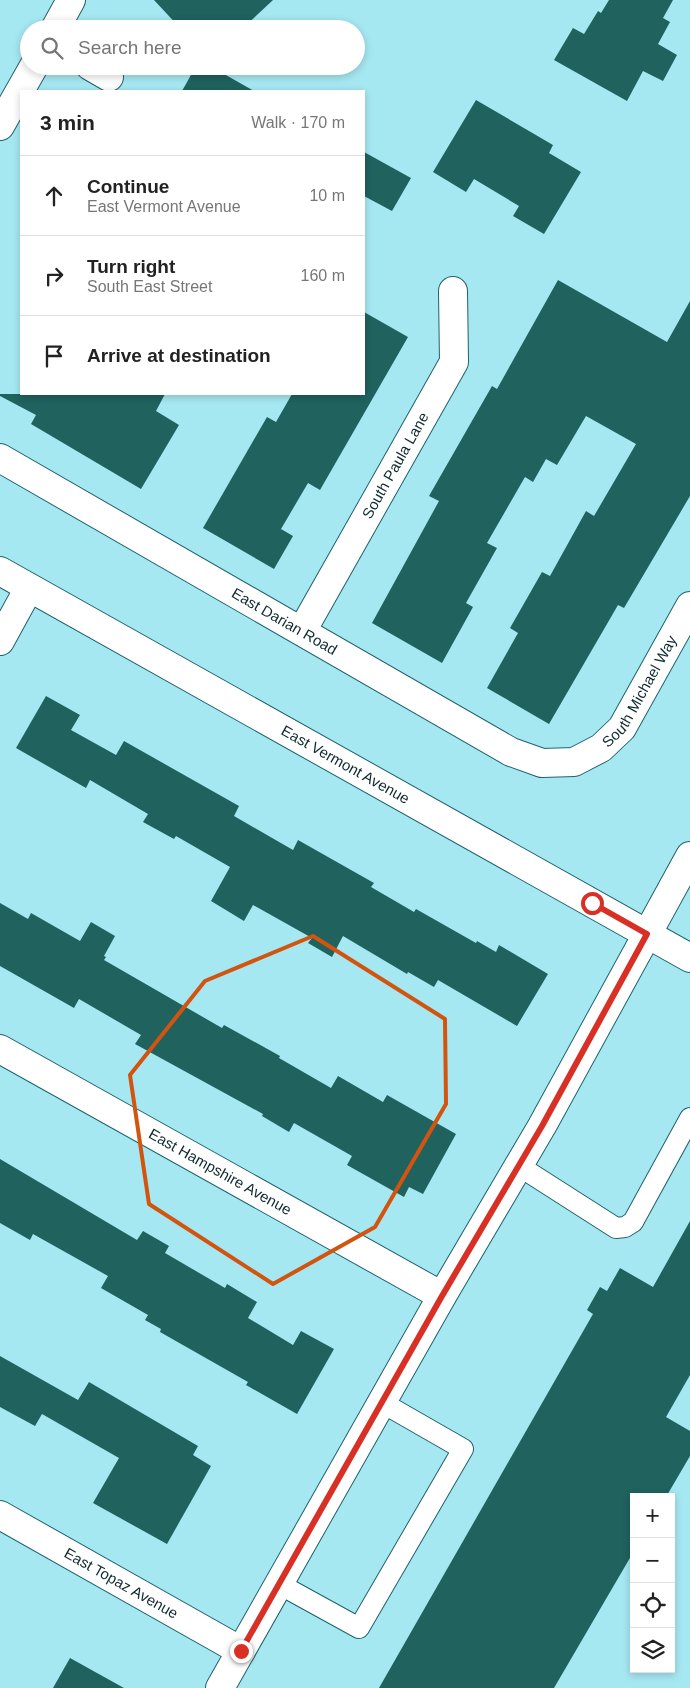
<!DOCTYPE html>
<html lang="en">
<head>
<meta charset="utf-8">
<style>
	:root { --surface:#fff; --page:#f2f2f2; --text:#222; --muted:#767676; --line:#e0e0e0 }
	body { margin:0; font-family:Arial,sans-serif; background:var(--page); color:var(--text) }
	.controls { position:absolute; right:15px; bottom:15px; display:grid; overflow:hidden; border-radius:0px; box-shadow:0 2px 8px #0003 }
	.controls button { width:45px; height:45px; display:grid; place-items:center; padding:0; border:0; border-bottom:1px solid var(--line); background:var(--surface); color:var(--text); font:25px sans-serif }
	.stop { position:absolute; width:15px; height:15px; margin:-11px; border:4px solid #d93025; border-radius:50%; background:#fff }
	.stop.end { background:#d93025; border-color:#fff; box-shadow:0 1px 5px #0008 }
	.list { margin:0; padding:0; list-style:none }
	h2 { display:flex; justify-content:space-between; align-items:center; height:65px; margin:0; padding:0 20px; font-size:21px }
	h2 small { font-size:16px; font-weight:400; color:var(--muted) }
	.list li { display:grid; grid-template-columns:32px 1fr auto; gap:15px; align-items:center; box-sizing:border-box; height:80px; padding:0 20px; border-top:1px solid var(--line) }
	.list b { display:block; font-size:19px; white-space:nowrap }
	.list p { margin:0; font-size:16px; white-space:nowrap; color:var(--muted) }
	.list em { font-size:16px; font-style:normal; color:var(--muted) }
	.icon { flex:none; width:28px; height:28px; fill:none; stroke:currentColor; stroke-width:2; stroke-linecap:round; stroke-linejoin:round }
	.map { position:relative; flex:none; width:690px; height:1688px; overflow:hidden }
	.search { position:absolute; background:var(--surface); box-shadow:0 2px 8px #0003; left:20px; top:20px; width:345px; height:55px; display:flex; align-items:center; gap:12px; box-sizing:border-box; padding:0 18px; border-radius:28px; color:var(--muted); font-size:19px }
	.panel { position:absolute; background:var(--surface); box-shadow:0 2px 8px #0003; left:20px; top:90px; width:345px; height:305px; border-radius:0px }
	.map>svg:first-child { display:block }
	.building { fill:#1f625e }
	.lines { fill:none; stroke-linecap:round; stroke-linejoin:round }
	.service-casing { stroke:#20626c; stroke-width:22 }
	.minor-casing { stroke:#20626c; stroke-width:30 }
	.tertiary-casing { stroke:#20626c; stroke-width:30 }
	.service { stroke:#fff; stroke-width:20 }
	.minor { stroke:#fff; stroke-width:28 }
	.tertiary { stroke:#fff; stroke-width:28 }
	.route { stroke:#d93025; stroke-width:6 }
	.marked { fill:none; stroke:#d2540f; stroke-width:4; stroke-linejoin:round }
	.labels { text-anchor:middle; stroke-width:5; stroke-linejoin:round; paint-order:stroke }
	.street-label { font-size:15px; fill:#0f2a2e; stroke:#f7fdfe }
</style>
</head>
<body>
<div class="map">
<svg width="690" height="1688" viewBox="0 0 690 1688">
	<rect width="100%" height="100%" fill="#a6e8f2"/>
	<g class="building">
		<polygon points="154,0 273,0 242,29 181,29"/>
		<polygon points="609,0 673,0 663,18 670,22 658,44 677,55 663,81 643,71 627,101 554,60 573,28 584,34 598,11 601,13"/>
		<polygon points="196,66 210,66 254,91 182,91"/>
		<polygon points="476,100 553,145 549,153 581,172 544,234 513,216 519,206 474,179 466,192 433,172"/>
		<polygon points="364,152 411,178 392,211 364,196"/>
		<polygon points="558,280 667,342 690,301 690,496 624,608 618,605 549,724 487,688 518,633 510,628 542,572 550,576 586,511 594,516 636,444 586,416 557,465 546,459 533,482 525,477 487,543 497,548 466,603 473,607 442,663 372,623 439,501 429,496 492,386 497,389"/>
		<polygon points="364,312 408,337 320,490 308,483 281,529 293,536 274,569 203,528 267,417 276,422 292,394 364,394"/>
		<polygon points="0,394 165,394 156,411 179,425 141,489 31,424 36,415 0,396"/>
		<polygon points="46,696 80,715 71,730 116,755 124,741 239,806 234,816 293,850 298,840 374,883 371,887 414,912 416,909 476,943 477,941 496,952 499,945 548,974 517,1026 438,980 434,987 408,972 407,974 343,936 332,957 308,943 312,938 253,905 244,921 211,901 230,867 176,836 174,839 143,822 148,814 90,780 86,788 16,748"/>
		<polygon points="0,903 28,919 31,913 80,941 91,922 115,936 104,956 106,957 104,960 222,1028 224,1025 280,1056 279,1058 331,1088 338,1076 383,1102 387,1095 456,1134 423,1194 409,1187 404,1197 347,1165 352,1156 294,1123 289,1132 262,1116 263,1114 135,1044 141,1035 79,999 74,1008 0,966"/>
		<polygon points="0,1159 137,1240 143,1231 169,1246 165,1253 225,1288 227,1284 257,1302 248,1318 293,1345 301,1331 334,1349 297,1414 246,1385 248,1382 160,1332 161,1329 145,1320 148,1315 101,1288 108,1276 33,1234 30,1240 0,1223"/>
		<polygon points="690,1221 690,1375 666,1417 690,1431 690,1456 666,1497 634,1497 634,1551 554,1688 379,1688 593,1314 587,1310 600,1287 607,1291 620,1268 653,1287"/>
		<polygon points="0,1356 78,1400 89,1382 198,1446 193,1455 211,1466 167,1544 93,1503 119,1458 42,1414 35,1426 0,1407"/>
		<polygon points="70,1658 124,1688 53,1688"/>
	</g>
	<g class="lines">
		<defs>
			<g id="service">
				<polyline points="519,1166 616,1228 625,1227 633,1222 690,1118"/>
				<polyline points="279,1584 359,1628 463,1449 381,1402"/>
			</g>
			<g id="minor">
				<polyline points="55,29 71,0"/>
				<polyline points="90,66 109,77"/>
				<polyline points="0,126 34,66"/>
				<path id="s1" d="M0 458 511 752 542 763 574 762 601 748 622 728 690 606"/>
				<path id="s2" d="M302 631 454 362 453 291"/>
				<polyline points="0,641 29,588"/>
				<path id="s3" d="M0 1049 442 1296"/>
				<path id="s4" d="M0 1515 241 1651"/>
			</g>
			<g id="tertiary">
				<path id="s5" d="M0 571 690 958"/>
				<polyline points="220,1688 442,1296 542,1126 690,856"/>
			</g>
		</defs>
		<use href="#service" class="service-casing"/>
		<use href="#minor" class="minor-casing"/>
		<use href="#tertiary" class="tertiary-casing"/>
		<use href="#service" class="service"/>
		<use href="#minor" class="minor"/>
		<use href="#tertiary" class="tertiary"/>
	</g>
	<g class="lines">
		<polyline class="route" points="241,1651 442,1296 542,1126 647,934 592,903"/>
	</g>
	<path class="marked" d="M313 936 445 1019 446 1104 375 1227 273 1284 149 1204 130 1075 205 981Z"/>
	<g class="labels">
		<g class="street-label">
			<text dy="5" stroke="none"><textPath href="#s2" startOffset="190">South Paula Lane</textPath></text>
			<text dy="5" stroke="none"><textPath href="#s1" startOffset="328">East Darian Road</textPath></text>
			<text dy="5" stroke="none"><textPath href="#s1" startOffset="754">South Michael Way</textPath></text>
			<text dy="5" stroke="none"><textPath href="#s5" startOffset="396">East Vermont Avenue</textPath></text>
			<text dy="5" stroke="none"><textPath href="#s3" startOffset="252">East Hampshire Avenue</textPath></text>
			<text dy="5" stroke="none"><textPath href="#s4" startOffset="139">East Topaz Avenue</textPath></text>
		</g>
	</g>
</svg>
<div class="controls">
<button>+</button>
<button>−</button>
<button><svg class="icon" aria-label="locate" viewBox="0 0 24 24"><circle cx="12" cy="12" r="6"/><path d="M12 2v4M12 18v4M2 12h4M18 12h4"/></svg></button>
<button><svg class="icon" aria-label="layers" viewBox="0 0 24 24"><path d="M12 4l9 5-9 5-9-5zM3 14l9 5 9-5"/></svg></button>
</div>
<div class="stop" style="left:592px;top:903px"></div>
<div class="stop end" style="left:241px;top:1651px"></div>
<div class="search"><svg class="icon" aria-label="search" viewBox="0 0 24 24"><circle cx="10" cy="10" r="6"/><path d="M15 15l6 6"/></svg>Search here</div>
<section class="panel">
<h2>3 min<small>Walk · 170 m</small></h2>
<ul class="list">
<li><svg class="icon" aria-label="ahead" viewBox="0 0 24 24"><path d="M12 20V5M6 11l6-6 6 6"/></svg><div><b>Continue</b><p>East Vermont Avenue</p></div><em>10 m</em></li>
<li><svg class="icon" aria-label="right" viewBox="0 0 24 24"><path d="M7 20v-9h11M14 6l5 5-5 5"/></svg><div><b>Turn right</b><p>South East Street</p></div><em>160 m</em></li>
<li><svg class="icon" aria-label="arrive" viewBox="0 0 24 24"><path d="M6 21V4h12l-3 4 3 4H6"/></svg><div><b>Arrive at destination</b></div></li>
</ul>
</section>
</div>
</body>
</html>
